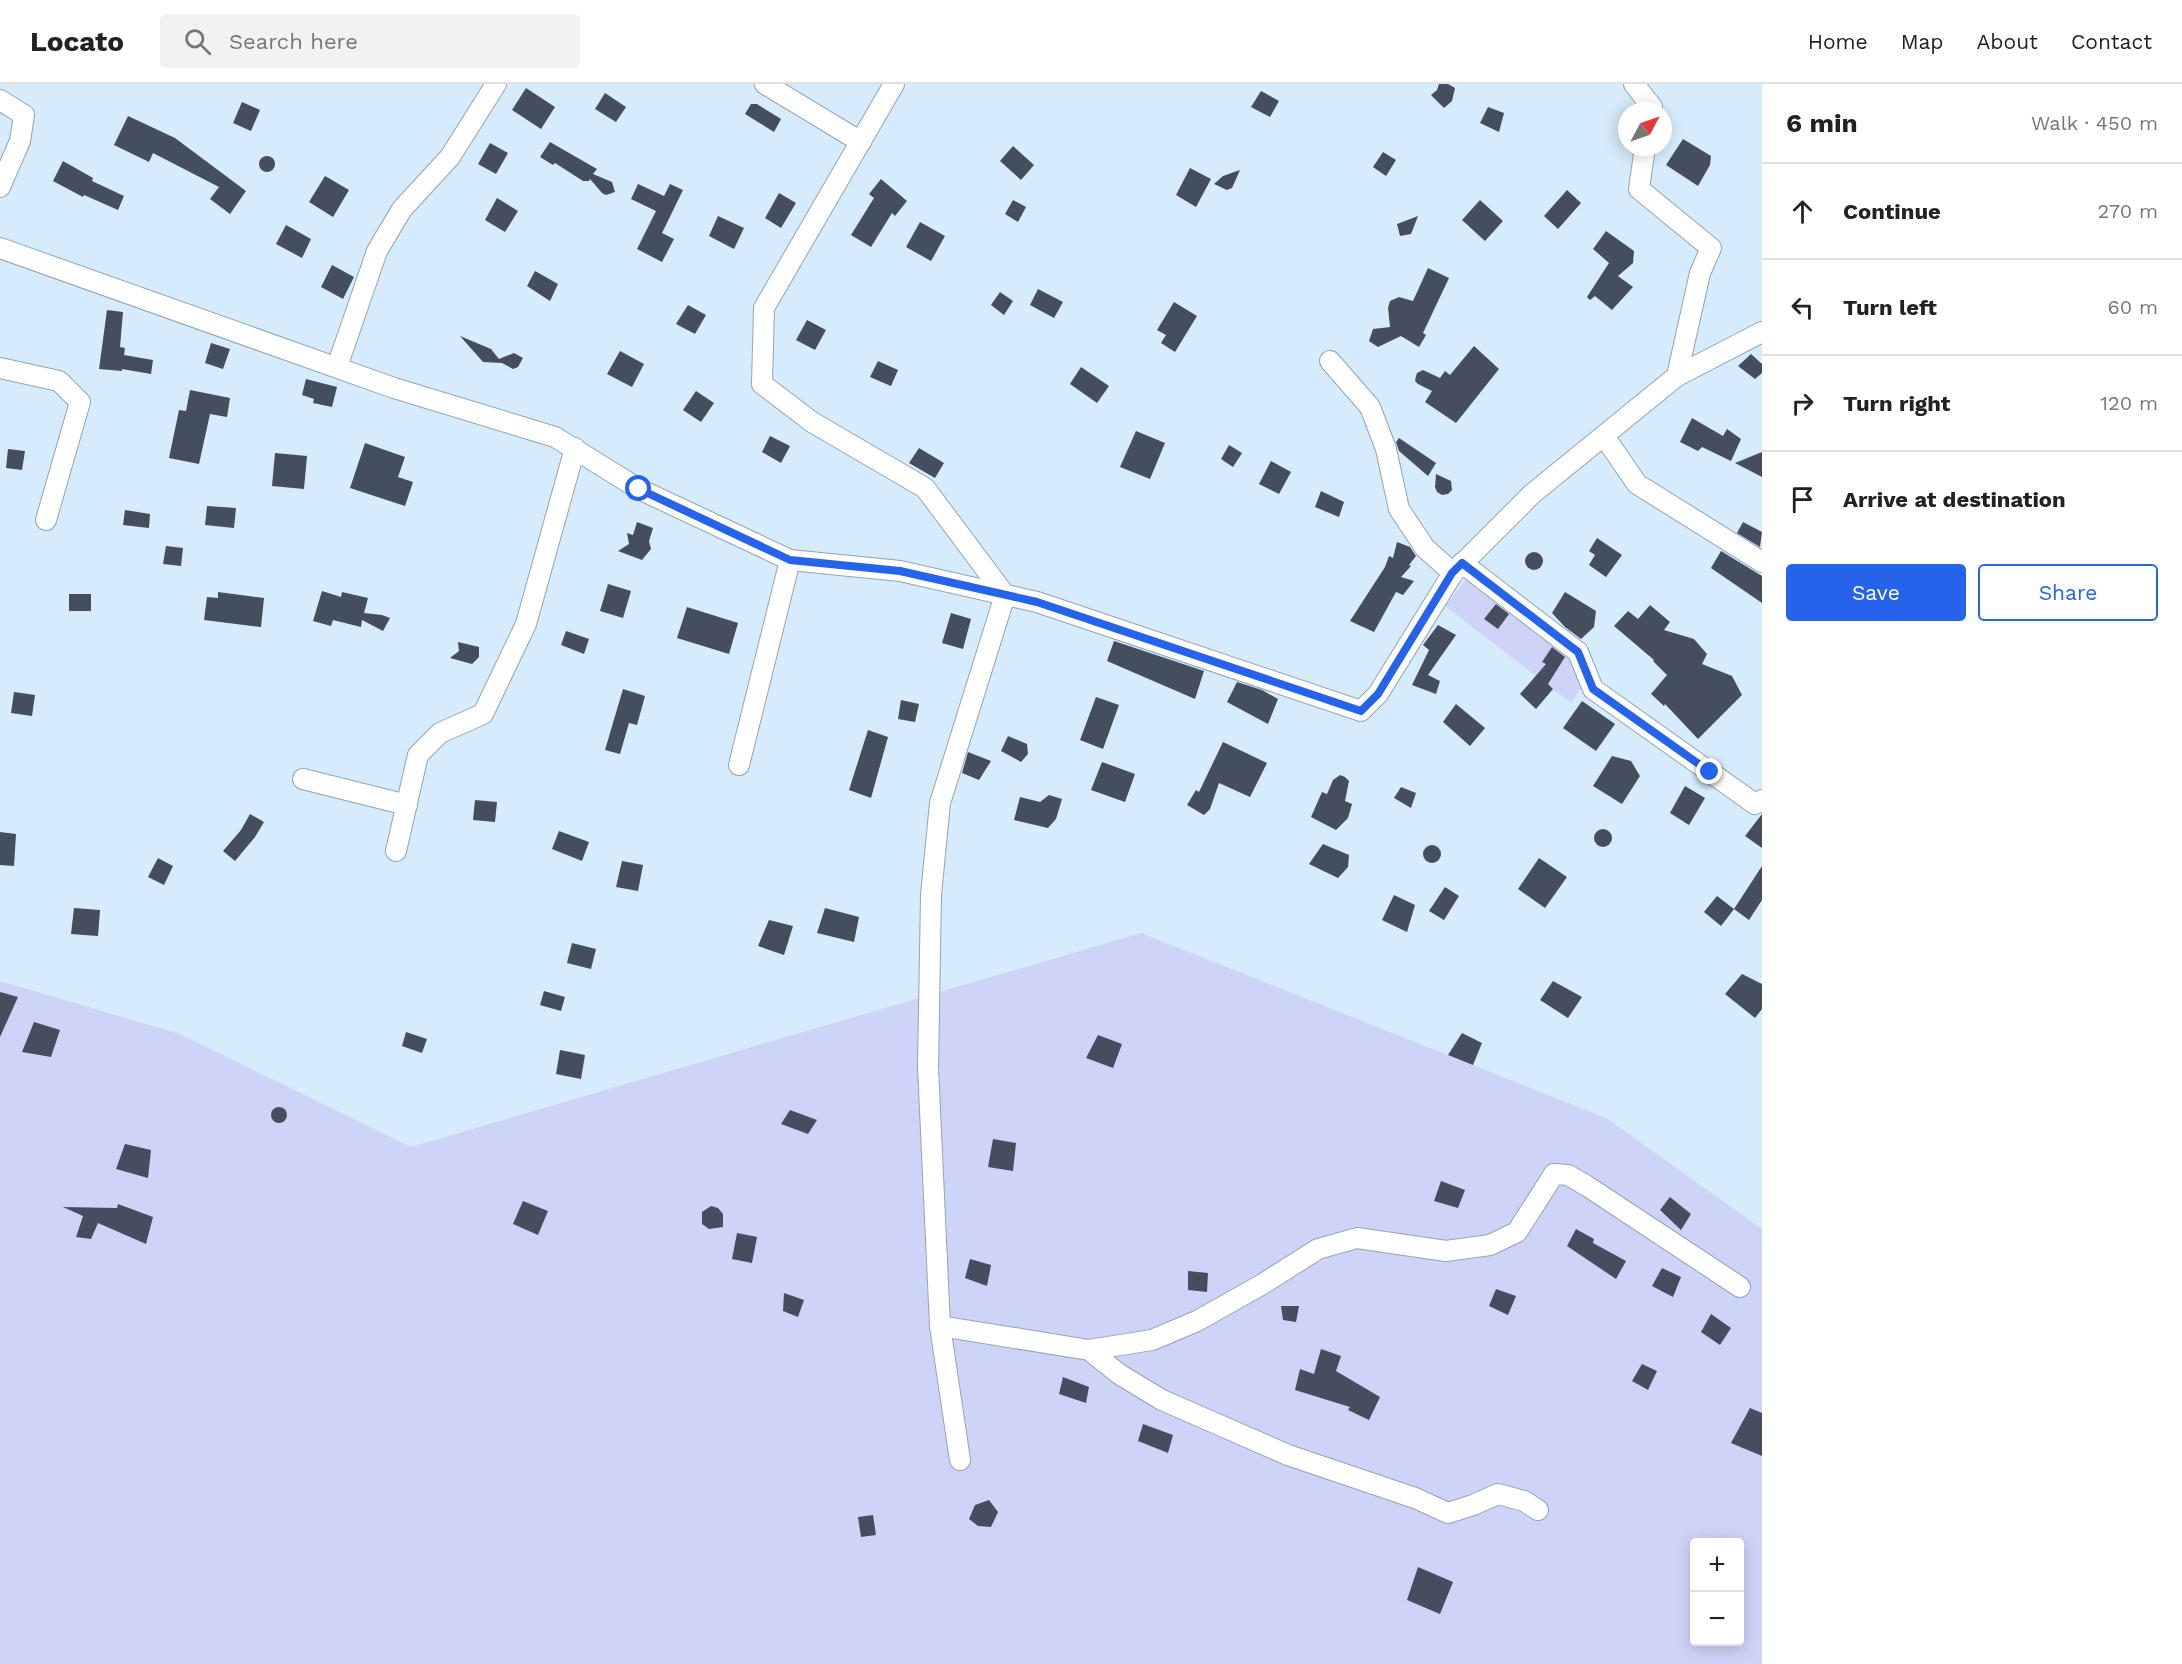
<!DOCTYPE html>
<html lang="en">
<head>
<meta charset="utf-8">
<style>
	:root { --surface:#fff; --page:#f2f2f2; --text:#222; --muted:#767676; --line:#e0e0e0; --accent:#2563eb }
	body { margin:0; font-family:"Work Sans",sans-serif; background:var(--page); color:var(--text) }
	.controls { position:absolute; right:18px; bottom:18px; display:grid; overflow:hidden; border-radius:6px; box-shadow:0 3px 15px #0003 }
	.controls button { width:54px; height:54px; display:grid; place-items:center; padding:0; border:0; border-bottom:2px solid var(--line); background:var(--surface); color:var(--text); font:30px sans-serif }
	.compass { position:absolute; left:1618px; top:18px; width:54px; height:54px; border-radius:50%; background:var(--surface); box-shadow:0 3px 15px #0003; rotate:49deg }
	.stop { position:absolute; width:18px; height:18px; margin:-14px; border:4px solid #2563eb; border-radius:50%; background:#fff }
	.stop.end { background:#2563eb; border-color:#fff; box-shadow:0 2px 6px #0008 }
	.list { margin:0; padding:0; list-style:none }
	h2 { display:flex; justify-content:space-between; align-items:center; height:78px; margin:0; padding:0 24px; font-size:26px }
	h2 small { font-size:20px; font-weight:400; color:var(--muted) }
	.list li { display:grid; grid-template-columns:39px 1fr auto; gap:18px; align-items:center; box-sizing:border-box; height:96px; padding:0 24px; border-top:2px solid var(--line) }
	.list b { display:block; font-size:22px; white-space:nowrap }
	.list em { font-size:20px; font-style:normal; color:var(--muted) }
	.actions { display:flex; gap:12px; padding:18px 24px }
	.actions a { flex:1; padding:14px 0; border:2px solid var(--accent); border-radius:6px; text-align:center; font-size:21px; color:var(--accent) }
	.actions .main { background:var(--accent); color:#fff }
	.icon { flex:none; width:33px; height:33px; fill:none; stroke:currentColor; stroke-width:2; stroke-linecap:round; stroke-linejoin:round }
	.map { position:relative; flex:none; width:1762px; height:1580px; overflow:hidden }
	header { display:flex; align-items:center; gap:36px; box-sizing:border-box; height:84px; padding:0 30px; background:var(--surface); border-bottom:2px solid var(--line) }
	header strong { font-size:28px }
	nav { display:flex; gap:33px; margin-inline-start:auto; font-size:21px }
	.search { width:420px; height:54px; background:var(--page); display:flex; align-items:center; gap:15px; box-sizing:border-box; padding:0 21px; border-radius:6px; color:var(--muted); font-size:22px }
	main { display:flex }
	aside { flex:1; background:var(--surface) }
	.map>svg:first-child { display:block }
	.green { fill:#ced4f7; fill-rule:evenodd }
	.building { fill:#444e5f }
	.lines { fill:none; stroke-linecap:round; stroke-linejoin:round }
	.street-casing { stroke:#91a4b3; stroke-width:22 }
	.street { stroke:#fff; stroke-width:20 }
	.route { stroke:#2563eb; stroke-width:8 }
</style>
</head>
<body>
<header>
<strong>Locato</strong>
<div class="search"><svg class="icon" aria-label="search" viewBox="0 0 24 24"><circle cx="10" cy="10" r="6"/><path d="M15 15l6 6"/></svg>Search here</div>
<nav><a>Home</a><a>Map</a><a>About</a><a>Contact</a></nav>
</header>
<main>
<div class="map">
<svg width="1762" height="1580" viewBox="0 0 1762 1580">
	<rect width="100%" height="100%" fill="#d6ebfb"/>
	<g class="green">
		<polygon points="1467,494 1572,574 1583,601 1571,619 1445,522"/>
		<path d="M1141 849 1606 1034 1762 1145V1580H0V897L180 950 411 1063ZM1694 1458H1740V1558H1694Z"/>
	</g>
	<g class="building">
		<polygon points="1439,0 1448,0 1455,4 1452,17 1444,24 1431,11 1437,6"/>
		<polygon points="526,4 555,23 541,45 512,26"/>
		<polygon points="1261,7 1279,17 1270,33 1251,23"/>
		<polygon points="605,9 626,23 616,38 595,25"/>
		<polygon points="242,18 260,26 251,47 233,39"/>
		<polygon points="751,20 757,20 781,35 774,48 745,30"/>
		<polygon points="1488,23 1504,29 1499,48 1480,39"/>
		<polygon points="128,32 175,54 246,107 230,130 210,115 219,103 153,69 149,78 114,61"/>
		<polygon points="1683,55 1711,72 1710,81 1698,102 1666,81"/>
		<polygon points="550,58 597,85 593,90 612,98 615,108 606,111 602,109 590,95 589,97 583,97 555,79 553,81 540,73"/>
		<polygon points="490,59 508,69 496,90 478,80"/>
		<polygon points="1013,62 1034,81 1021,96 1000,77"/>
		<polygon points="1383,68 1396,76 1386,92 1373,83"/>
		<circle cx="267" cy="80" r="8"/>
		<polygon points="63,77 93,94 92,97 124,112 118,126 84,111 83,113 53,97"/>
		<polygon points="1190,84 1211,95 1196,123 1176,111"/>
		<polygon points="1240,86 1232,104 1227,106 1214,100 1223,92"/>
		<polygon points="325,92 349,106 333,133 309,118"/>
		<polygon points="881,95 907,117 895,132 892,129 871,163 851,151 874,114 869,110"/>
		<polygon points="638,100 664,112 670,100 683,106 662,149 674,155 662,178 637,165 656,127 631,115"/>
		<polygon points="1567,106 1581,119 1558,145 1544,132"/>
		<polygon points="779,109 796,119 781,144 765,134"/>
		<polygon points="497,114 518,127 505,148 485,136"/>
		<polygon points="1013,116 1026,123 1018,138 1005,130"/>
		<polygon points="1480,116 1503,137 1485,157 1462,136"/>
		<polygon points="718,132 744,144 734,165 709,152"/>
		<polygon points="1418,132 1411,150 1400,152 1397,140"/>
		<polygon points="920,138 945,152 931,177 906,163"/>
		<polygon points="286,141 311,155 302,174 276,160"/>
		<polygon points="1606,147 1634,167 1633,179 1618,192 1633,203 1612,226 1595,212 1590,216 1587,213 1609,179 1593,165"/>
		<polygon points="332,181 354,193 343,215 321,203"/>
		<polygon points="1428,184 1449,194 1423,249 1426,251 1419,263 1401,252 1378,263 1369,257 1373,245 1390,243 1388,224 1390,217 1399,213 1413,217"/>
		<polygon points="535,187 558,200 550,217 527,202"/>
		<polygon points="1038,205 1063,218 1054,234 1030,221"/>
		<polygon points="1000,208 1013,217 1004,231 991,221"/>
		<polygon points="1174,218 1197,232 1175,268 1161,259 1166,251 1157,246"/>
		<polygon points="688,221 706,231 695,250 676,240"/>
		<polygon points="107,226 123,228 120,263 125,264 124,271 153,276 151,290 122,285 122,287 99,285"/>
		<polygon points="807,236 826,246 815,266 796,256"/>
		<polygon points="460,252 491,265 499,275 514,269 523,274 518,283 513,285 502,279 483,278"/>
		<polygon points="211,259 230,265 223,285 205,279"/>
		<polygon points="1474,262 1499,285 1456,339 1425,318 1432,307 1418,300 1415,297 1416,292 1417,289 1423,286 1440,294 1445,287 1450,291"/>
		<polygon points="620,267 644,280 632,303 607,290"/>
		<polygon points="1751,270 1762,280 1762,289 1755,295 1738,282"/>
		<polygon points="878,277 898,286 891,302 870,293"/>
		<polygon points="1081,283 1109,302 1097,319 1070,300"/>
		<polygon points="306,295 337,303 332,323 313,319 314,315 302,311"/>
		<polygon points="190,306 230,314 227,333 210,330 199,380 169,374 179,326 186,327"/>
		<polygon points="696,307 714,319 701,338 683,326"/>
		<polygon points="1692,334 1723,352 1727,345 1741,355 1731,377 1702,363 1698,367 1680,358"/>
		<polygon points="1136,347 1165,359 1150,395 1120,383"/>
		<polygon points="770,352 790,362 781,379 762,368"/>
		<polygon points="1399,354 1436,379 1428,392 1399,367 1396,358"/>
		<polygon points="365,359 405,373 398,393 413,398 405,422 350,404"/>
		<polygon points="1229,361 1242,369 1233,383 1221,375"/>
		<polygon points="919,364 944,379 935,394 909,379"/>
		<polygon points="8,365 25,367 22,386 6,384"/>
		<polygon points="1762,368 1762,393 1735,379"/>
		<polygon points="275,369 307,372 304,405 272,402"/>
		<polygon points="1271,377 1291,388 1279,410 1259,400"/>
		<polygon points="1436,390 1451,397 1452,406 1448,410 1442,411 1437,408 1435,403"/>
		<polygon points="1321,407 1344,418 1339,433 1315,423"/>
		<polygon points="207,422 236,424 234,444 205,441"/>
		<polygon points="125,426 150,430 149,444 123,441"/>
		<polygon points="637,438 653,444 649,457 651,465 642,476 618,467 629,460 627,449 633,451"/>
		<polygon points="1743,438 1762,448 1760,463 1737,449"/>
		<polygon points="1597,454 1622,471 1606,493 1589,481 1595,471 1589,467"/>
		<polygon points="1397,458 1410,463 1416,472 1409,481 1411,482 1401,493 1414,497 1403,511 1396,508 1374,548 1350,537 1385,483 1389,472 1393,474"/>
		<polygon points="166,462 183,464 181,482 163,480"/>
		<polygon points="1721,467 1762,492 1762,519 1711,484"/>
		<circle cx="1534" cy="477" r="9"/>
		<polygon points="608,500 631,507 623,534 600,527"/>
		<polygon points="322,507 341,513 342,508 368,514 364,529 382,531 390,534 383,547 362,536 361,543 333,536 331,542 313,537"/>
		<polygon points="218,508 264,514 261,543 204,536 207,513 218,514"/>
		<polygon points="1565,508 1596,527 1594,543 1581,555 1565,543 1552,529"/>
		<rect x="69" y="510" width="22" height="17"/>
		<polygon points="1496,520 1509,530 1498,545 1484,535"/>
		<polygon points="1650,521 1670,538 1664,546 1694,555 1707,570 1702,580 1732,592 1742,611 1698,655 1665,620 1664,622 1651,610 1667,591 1653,577 1654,576 1614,542 1628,527 1638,535"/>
		<polygon points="687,523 738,539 729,570 677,554"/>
		<polygon points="951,529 971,535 963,565 942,559"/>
		<polygon points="1438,541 1456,551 1428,591 1440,597 1436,610 1412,601 1429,566 1423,561"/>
		<polygon points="566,547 589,555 584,570 561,561"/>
		<polygon points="1114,557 1204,587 1195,615 1107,577"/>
		<polygon points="458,558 479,563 479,573 472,580 450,574 459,567"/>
		<polygon points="1552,563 1565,573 1548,600 1553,605 1536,625 1520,610 1546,580 1542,578"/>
		<polygon points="1237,598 1262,606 1278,615 1268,640 1227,618"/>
		<polygon points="623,605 645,612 637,641 629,639 620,670 605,666"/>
		<polygon points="14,608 35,611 32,632 11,629"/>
		<polygon points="1096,613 1119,621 1103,665 1080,656"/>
		<polygon points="901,616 919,620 915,638 898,635"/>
		<polygon points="1582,617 1615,640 1596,667 1563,644"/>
		<polygon points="1456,620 1485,644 1470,662 1443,638"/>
		<polygon points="868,646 888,653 871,714 849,706"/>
		<polygon points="1008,652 1027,660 1028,670 1021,678 1001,667"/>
		<polygon points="1223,658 1267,679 1250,713 1219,699 1210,725 1204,731 1187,721 1196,706 1199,708"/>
		<polygon points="968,668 991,677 979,696 962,689"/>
		<polygon points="1612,672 1631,677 1640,692 1622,720 1593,702"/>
		<polygon points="1102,678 1135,690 1125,718 1091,706"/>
		<polygon points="1340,691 1345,693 1349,697 1345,717 1352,720 1348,734 1336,746 1311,733 1322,708 1327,710 1333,696"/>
		<polygon points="1685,702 1705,714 1689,741 1670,729"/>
		<polygon points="1401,703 1416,709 1411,724 1394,714"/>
		<polygon points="1049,711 1062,715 1056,735 1048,744 1014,736 1020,713 1040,718"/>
		<polygon points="475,716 497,718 495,738 473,736"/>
		<polygon points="250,730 264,738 255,753 235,777 223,767 241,746"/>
		<polygon points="1762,730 1762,764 1745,752"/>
		<circle cx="1603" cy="754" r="9"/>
		<polygon points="559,747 589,758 582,777 552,765"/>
		<polygon points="0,748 16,750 14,782 0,781"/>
		<polygon points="1323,760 1349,771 1348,783 1338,794 1309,780"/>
		<circle cx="1432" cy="770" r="9"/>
		<polygon points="158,774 173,782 164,801 148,793"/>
		<polygon points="1539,774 1567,793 1545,824 1518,805"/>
		<polygon points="622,777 643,781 638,807 616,803"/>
		<polygon points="1762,782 1762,816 1749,836 1734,825"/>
		<polygon points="1445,803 1459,812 1444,836 1429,827"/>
		<polygon points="1394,811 1415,821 1407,848 1382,836"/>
		<polygon points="1717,812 1734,825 1721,842 1704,828"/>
		<polygon points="74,824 100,826 98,852 71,850"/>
		<polygon points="825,824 859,833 854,858 817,849"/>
		<polygon points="769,836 793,842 784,871 758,862"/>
		<polygon points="572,859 596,865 591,885 567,879"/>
		<polygon points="1742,890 1762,900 1762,925 1755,934 1725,910"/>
		<polygon points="1553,897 1582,913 1568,934 1540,916"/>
		<polygon points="544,907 565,913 561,927 540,921"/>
		<polygon points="0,908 18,913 0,953"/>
		<polygon points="34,938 60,946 51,973 22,968"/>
		<polygon points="406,948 427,955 422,969 402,962"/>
		<polygon points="1462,949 1482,959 1473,981 1448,971"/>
		<polygon points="1098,951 1122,960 1113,984 1086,974"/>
		<polygon points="560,966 585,971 581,995 556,990"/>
		<circle cx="279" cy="1031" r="8"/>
		<polygon points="790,1026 817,1036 808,1050 781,1040"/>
		<polygon points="993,1055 1016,1059 1013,1087 988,1083"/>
		<polygon points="125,1060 151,1066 148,1094 116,1085"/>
		<polygon points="1441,1097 1465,1106 1458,1124 1434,1117"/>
		<polygon points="1670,1113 1691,1130 1681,1146 1660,1126"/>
		<polygon points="523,1117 548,1127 538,1151 513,1140"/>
		<polygon points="118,1120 153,1133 146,1160 98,1139 91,1155 76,1153 83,1132 63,1123 117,1124"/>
		<polygon points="711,1122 718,1124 723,1130 723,1143 709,1145 702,1140 702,1128"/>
		<polygon points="1576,1145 1594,1155 1593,1159 1626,1177 1616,1195 1567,1162"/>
		<polygon points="737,1149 757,1153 752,1179 732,1175"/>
		<polygon points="970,1175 991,1181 987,1202 965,1194"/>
		<polygon points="1662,1184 1681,1193 1673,1213 1652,1202"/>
		<polygon points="1188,1187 1208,1189 1207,1208 1188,1206"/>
		<polygon points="1496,1205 1516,1212 1508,1231 1489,1222"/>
		<polygon points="784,1209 804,1216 798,1233 783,1227"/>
		<polygon points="1281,1222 1299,1222 1296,1238 1283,1236"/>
		<polygon points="1711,1230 1731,1244 1720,1261 1701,1248"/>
		<polygon points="1321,1265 1341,1272 1336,1287 1380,1313 1369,1336 1348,1326 1350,1323 1295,1306 1300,1285 1314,1290"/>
		<polygon points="1642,1280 1657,1287 1648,1306 1632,1297"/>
		<polygon points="1063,1293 1089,1303 1086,1319 1059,1310"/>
		<polygon points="1750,1324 1762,1329 1762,1372 1731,1359"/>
		<polygon points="1143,1340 1173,1351 1168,1369 1138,1357"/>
		<polygon points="989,1416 998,1428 991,1443 978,1442 969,1435 975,1421"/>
		<polygon points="873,1431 876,1451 861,1453 858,1433"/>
		<polygon points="1418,1483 1453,1498 1440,1530 1407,1516"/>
	</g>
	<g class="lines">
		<defs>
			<g id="street">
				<polyline points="765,0 861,58"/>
				<polyline points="894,0 764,224 762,300 812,338 925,404 1005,511 940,719 931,811 928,983 940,1242 960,1376"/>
				<polyline points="1634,0 1652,23 1651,27"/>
				<polyline points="0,16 24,31 20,57 0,103"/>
				<polyline points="1645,63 1639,105 1711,164 1700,189 1677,292"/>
				<polyline points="0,164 394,304 555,353 639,405 790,476 900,487 1037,518 1361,627 1378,610 1453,489 1532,410 1677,292 1762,248"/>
				<polyline points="1330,277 1370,323 1386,365 1399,425 1425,464 1453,489"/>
				<polyline points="337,283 377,167 402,125 450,73 496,0"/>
				<polyline points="0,284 59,297 80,318 46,436"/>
				<polyline points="1604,352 1637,400 1762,478"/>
				<polyline points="1462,479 1578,568 1593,605 1755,720 1762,716"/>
				<polyline points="739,681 790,476"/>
				<polyline points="303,695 407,721"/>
				<polyline points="396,767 418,671 440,649 483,630 526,540 575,364"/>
				<polyline points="940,1242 1089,1266 1119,1290 1162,1316 1288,1371 1415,1414 1448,1429 1473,1421 1498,1410 1524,1417 1538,1426"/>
				<polyline points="1089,1266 1152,1256 1197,1237 1261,1201 1318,1165 1357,1154 1446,1167 1490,1161 1517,1148 1554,1090 1568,1091 1587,1102 1740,1203"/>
			</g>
		</defs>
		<use href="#street" class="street-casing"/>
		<use href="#street" class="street"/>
	</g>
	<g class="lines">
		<polyline class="route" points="639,405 790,476 900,487 1037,518 1361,627 1378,610 1452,489 1462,479 1578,568 1593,605 1710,688"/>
	</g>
</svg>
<div class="controls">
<button>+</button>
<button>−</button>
</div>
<svg class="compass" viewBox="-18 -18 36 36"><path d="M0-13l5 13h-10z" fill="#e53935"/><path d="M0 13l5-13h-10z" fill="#767676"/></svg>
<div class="stop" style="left:639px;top:405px"></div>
<div class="stop end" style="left:1710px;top:688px"></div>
</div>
<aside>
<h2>6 min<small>Walk · 450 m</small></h2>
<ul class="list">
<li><svg class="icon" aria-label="ahead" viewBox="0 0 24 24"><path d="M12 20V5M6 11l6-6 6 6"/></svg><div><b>Continue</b></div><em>270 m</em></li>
<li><svg class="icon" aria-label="left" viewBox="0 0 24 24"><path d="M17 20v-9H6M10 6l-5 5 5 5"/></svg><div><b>Turn left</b></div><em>60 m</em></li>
<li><svg class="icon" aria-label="right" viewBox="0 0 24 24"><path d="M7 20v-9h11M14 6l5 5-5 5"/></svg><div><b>Turn right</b></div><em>120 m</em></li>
<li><svg class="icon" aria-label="arrive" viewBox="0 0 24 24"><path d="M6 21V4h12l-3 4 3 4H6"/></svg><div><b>Arrive at destination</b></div></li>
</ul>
<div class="actions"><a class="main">Save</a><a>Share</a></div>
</aside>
</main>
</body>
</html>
